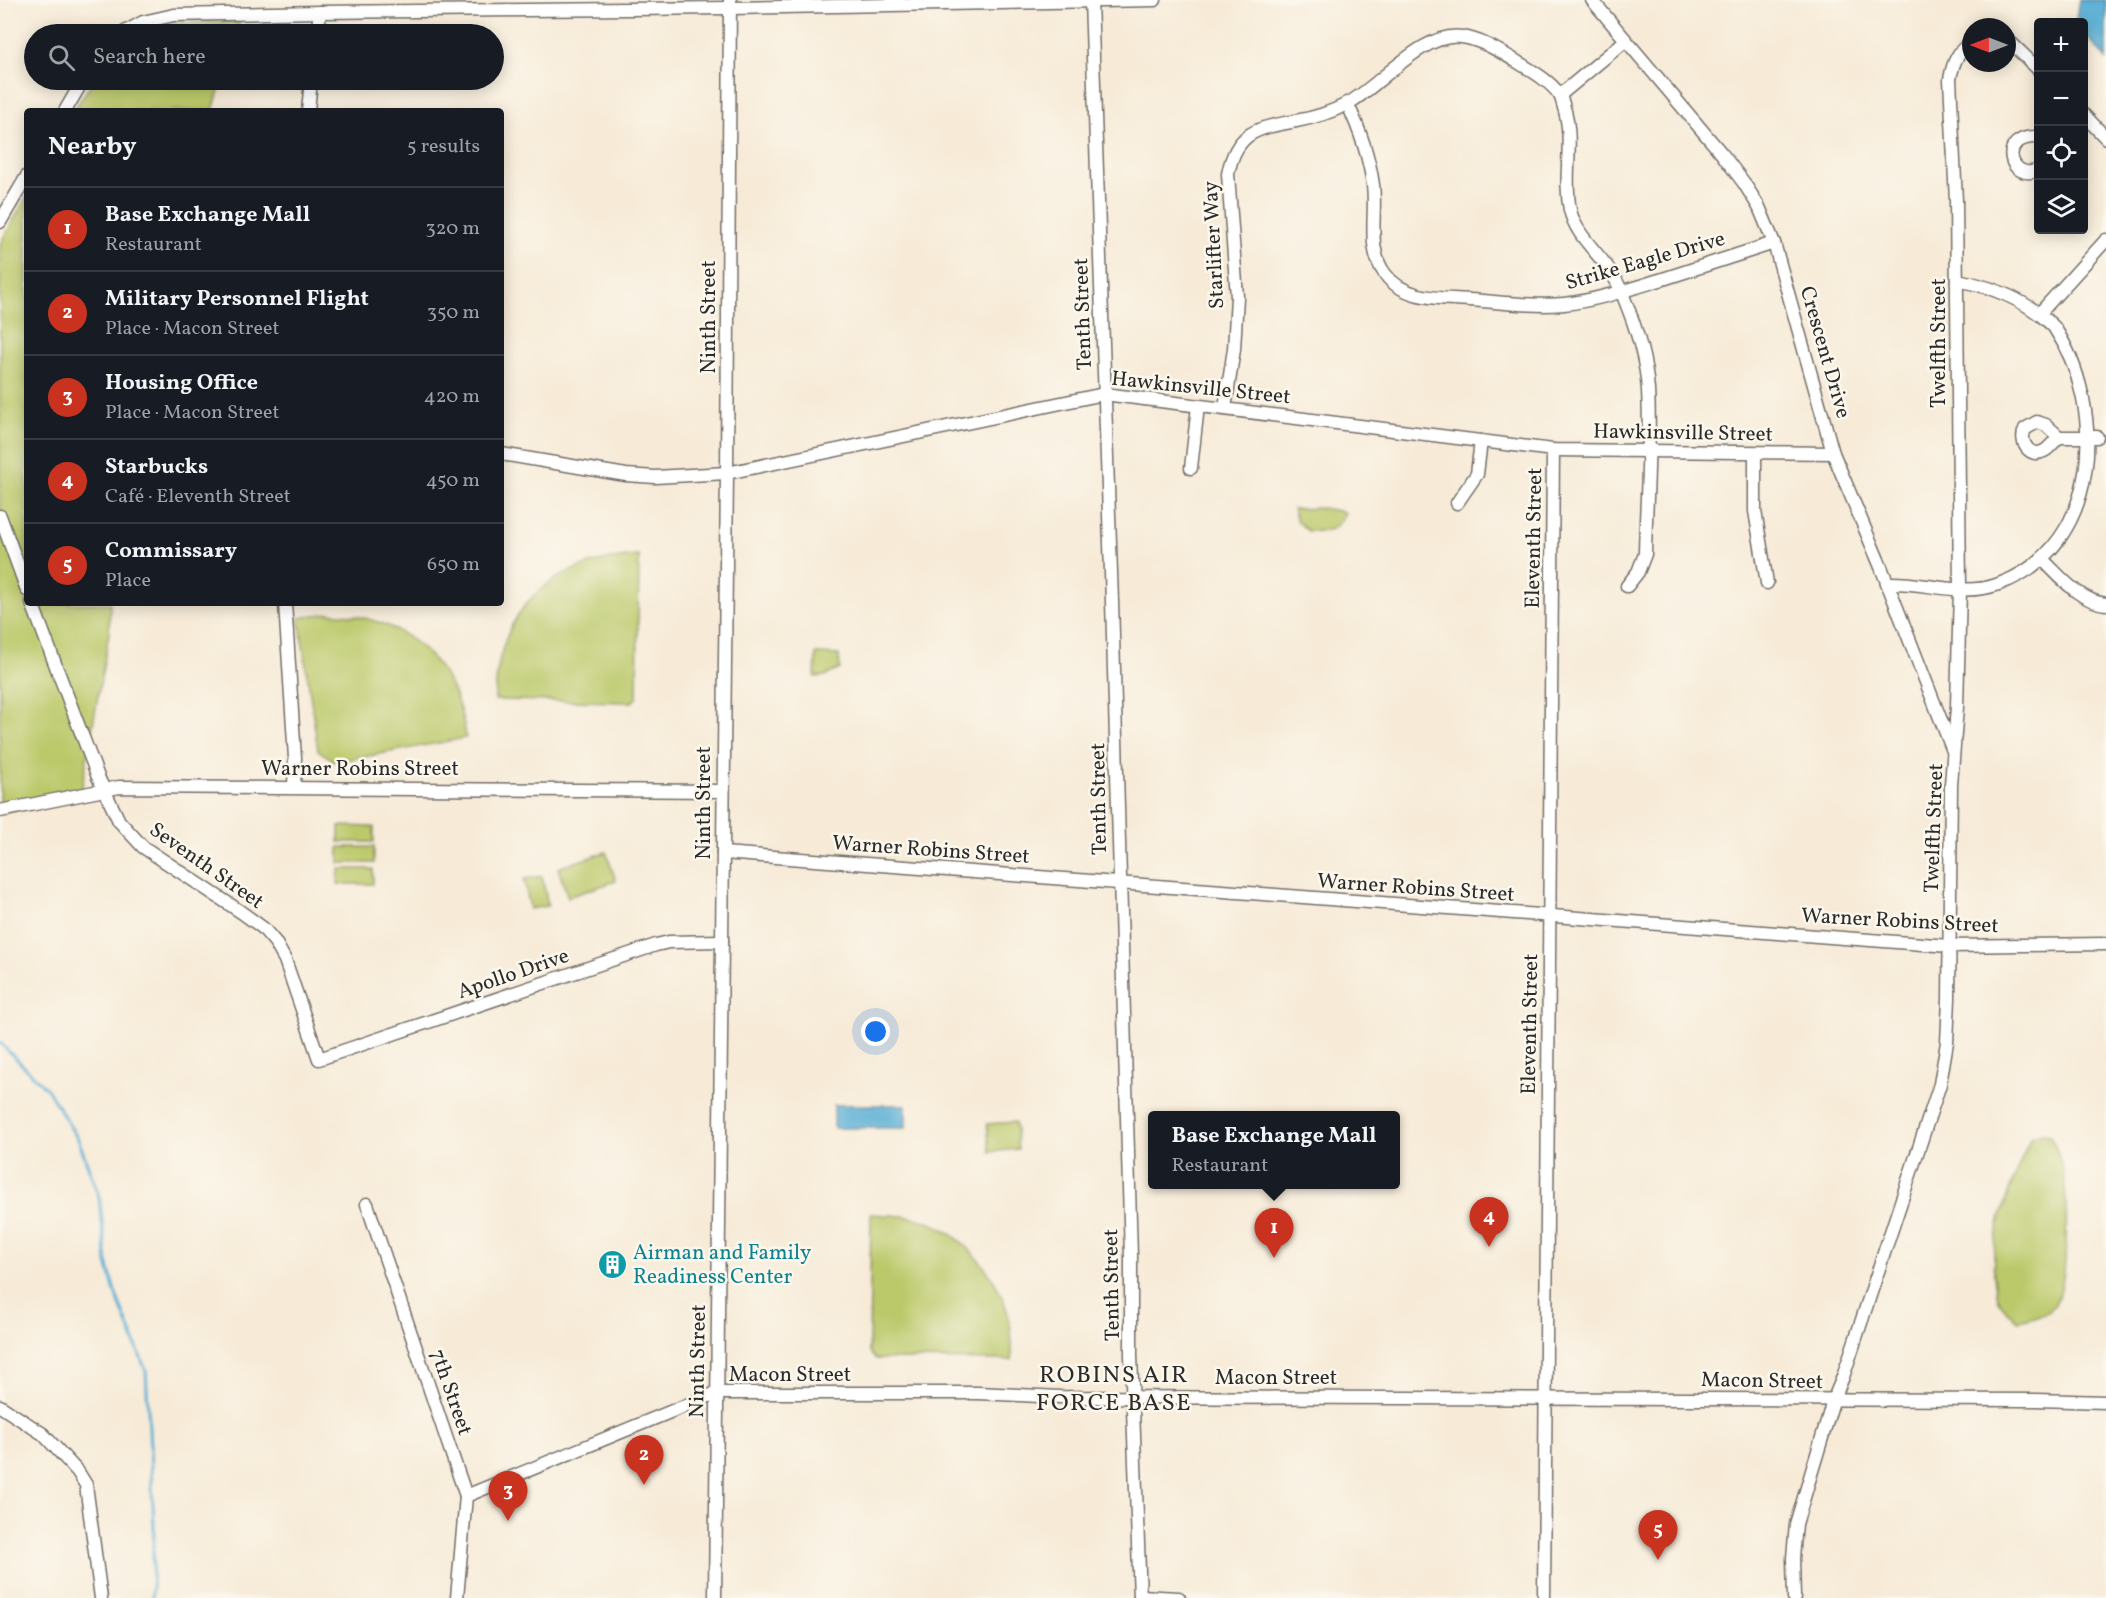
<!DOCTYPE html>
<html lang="en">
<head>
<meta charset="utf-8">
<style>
	:root { --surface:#171b24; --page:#20242c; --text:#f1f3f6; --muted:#9ea1a6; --line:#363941; --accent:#c8321e }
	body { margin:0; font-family:Vollkorn,serif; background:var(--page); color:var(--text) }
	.controls { position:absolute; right:18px; top:18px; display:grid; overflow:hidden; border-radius:6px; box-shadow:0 3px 15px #0003 }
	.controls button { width:54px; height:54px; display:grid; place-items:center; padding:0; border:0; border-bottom:2px solid var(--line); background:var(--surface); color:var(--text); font:30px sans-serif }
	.compass { position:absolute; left:1962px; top:18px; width:54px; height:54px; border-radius:50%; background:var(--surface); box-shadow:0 3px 15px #0003; rotate:270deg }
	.you { position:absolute; left:876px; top:1032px; width:21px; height:21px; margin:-15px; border:4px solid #fff; border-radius:50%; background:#1a73e8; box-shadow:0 0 0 9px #1a73e833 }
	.badge { display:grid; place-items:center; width:39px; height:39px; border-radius:50%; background:var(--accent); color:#fff; font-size:20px; font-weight:700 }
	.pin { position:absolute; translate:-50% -50px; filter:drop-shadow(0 2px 3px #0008) }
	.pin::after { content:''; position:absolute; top:32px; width:21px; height:18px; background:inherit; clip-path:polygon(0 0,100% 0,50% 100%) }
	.popup { position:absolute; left:1148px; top:1111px; width:252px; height:78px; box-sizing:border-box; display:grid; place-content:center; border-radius:6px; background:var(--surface); filter:drop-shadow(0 2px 4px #0005); font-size:20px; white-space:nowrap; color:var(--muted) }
	.popup b { font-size:22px; color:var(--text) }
	.popup::after { content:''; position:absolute; left:50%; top:100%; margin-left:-12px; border:12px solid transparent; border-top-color:var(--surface) }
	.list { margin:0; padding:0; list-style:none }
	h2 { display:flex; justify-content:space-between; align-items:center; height:78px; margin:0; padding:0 24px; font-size:26px }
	h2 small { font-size:20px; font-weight:400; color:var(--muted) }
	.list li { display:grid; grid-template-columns:39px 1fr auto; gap:18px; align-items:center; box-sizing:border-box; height:84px; padding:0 24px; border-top:2px solid var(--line) }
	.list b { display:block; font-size:22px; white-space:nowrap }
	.list p { margin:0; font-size:20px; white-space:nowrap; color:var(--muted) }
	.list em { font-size:20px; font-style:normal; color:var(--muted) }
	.icon { flex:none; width:33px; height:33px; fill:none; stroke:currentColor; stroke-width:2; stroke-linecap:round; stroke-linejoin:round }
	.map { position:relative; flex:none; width:2106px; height:1598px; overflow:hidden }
	.search { position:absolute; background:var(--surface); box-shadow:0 3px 15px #0003; left:24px; top:24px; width:480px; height:66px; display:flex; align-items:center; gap:15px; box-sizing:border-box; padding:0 21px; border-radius:33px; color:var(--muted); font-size:22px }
	.panel { position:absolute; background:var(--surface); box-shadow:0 3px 15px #0003; left:24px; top:108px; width:480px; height:498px; border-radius:6px }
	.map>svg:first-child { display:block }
	.green { fill:#bcc96b; stroke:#747a4b; stroke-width:1.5 }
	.water { fill:#59aed5; stroke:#426c80; stroke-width:1.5 }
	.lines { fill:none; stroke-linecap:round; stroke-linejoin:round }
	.stream { stroke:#59aed5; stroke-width:3 }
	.minor-casing { stroke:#726e68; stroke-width:15 }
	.minor { stroke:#fff; stroke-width:12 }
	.labels { text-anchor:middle; stroke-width:5; stroke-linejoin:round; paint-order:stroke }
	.street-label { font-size:21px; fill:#2b2b2b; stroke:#fbf7ec }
	.culture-label { font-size:21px; fill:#0d838f; stroke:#fbf7ec; text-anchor:start }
	.quarter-label { font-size:24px; letter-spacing:1.5px; fill:#2b2b2b; stroke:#fbf7ec }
</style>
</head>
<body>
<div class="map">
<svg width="2106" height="1598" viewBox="0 0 2106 1598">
	<rect width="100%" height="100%" fill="#fbf7ec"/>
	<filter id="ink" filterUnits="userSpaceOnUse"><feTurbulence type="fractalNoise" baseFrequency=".0167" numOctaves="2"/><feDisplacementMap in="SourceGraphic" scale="12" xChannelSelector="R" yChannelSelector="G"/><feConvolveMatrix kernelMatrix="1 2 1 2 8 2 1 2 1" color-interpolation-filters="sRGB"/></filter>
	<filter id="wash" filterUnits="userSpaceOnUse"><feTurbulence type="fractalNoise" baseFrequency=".008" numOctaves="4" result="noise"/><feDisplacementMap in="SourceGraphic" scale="24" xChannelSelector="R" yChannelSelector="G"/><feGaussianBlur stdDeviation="1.35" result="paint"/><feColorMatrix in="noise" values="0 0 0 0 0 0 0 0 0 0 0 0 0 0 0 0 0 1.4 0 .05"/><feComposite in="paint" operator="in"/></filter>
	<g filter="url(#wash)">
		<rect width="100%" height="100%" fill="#f7ebd8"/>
		<g class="green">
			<polygon points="240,21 236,34 143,34 159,24"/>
			<polygon points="94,80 222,80 213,111 73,111"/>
			<polygon points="27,196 27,603 110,603 109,633 81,793 0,813 0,244"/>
			<path d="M1322 508 1345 512C1337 532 1327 532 1308 531L1297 521 1293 509Z"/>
			<path d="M639 556 637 697 632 702 495 700C497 608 549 561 639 556Z"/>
			<path d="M328 613C405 616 456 661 466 738L336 762 318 750 299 618Z"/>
			<polygon points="816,654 839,655 840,669 825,676 815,677"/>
			<polygon points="339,826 374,827 374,842 339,842"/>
			<rect x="339" y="847" width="35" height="16"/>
			<polygon points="606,852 616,881 568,897 558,868"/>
			<polygon points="339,869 373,869 373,884 338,884"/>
			<polygon points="542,876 548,906 530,909 524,879"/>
			<polygon points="1015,1122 1018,1149 990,1152 987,1124"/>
			<path d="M2041 1133 2049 1135C2057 1148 2062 1162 2064 1178 2067 1202 2070 1292 2052 1308 2044 1315 2027 1320 2017 1321 2012 1315 2002 1307 1999 1300 1981 1250 2011 1183 2031 1137Z"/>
			<path d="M871 1214C889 1215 908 1215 925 1221 964 1234 997 1275 1008 1314 1012 1329 1012 1345 1012 1360L875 1359 869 1352Z"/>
		</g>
		<g class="water">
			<polygon points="2079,0 2106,0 2106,59 2084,33 2084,22 2078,22 2076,19"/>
			<rect x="834" y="1105" width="72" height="23"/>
		</g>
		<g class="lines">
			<polyline class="stream" points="0,1043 47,1089 79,1141 99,1197 107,1262 115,1292 146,1371 154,1526 152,1598"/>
		</g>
	</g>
	<g filter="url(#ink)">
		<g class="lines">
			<defs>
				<g id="minor">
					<polyline points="1091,0 1112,601 1131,1256 1131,1355 1140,1598"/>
					<polyline points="1592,0 1722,154 1744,183 1759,207 1774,243 1833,453 1881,567 1953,751"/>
					<polyline points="121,34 143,22 174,15 320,12 730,8 1155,0"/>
					<polyline points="317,34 320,12"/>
					<polyline points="2007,39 2038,69"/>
					<polyline points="1560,95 1625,41"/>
					<path d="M1347 103C1360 130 1369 155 1373 185 1377 214 1366 249 1385 274 1404 300 1440 298 1469 300 1500 302 1533 307 1564 304 1599 300 1633 288 1666 278 1702 266 1738 255 1774 243"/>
					<polyline points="65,111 83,80"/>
					<polyline points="308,111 311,80"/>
					<polyline points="2084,115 2106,138"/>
					<path d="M2038 137C1996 135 2010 183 2038 170"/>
					<polyline points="0,222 27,176"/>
					<polyline points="2039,314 2106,240"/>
					<path d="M1225 408 1234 349 1237 297 1228 174C1236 131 1258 128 1296 121 1313 118 1332 112 1347 104 1380 86 1423 31 1462 37 1482 40 1499 51 1516 61 1530 70 1549 80 1559 94 1562 98 1563 105 1565 111 1574 144 1563 177 1570 210 1576 236 1599 253 1612 274 1617 281 1621 290 1624 298 1636 327 1646 359 1648 390 1651 445 1646 500 1645 554L1638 572 1627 586"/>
					<path d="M2037 422 2046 425 2059 437C2054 441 2050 448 2044 451 2029 459 2019 441 2025 429Z"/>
					<polyline points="2059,437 2097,437"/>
					<polyline points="1755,453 1755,511 1767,583"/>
					<polyline points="501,454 626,475 655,477 727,473 1104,394 1553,450 1833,453"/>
					<polyline points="1191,468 1198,406"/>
					<polyline points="1457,503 1477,474 1481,441"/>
					<polyline points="0,516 27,590"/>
					<path d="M2042 559C2061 577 2079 601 2106 604"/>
					<path d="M1887 583C1924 581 1962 598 1999 584 2104 546 2106 405 2054 327 2027 300 1994 287 1957 280"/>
					<polyline points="32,603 98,777 119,821 143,847 241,912 263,928 275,942 285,960 319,1059 656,945 669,942 722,941"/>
					<polyline points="285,603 295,758 294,787"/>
					<polyline points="0,811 119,787 723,791"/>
					<polyline points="723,853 1949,946 2106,944"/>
					<polyline points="367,1204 466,1496 457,1598"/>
					<polyline points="0,1406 43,1434 78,1472 86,1485 101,1598"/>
					<polyline points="466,1496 716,1393 978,1393 1060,1397 2036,1400 2106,1402"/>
					<polyline points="1140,1596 1179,1598"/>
					<polyline points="715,1598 727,473 730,0"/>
					<polyline points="1544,1598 1553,450"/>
					<path d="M1794 1598 1793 1558 1796 1524 1833 1401 1843 1377 1940 1084 1947 1042 1949 999 1951 785 1957 707 1960 589 1956 201 1950 79C1953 63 1957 52 1971 42"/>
				</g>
			</defs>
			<use href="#minor" class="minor-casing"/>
			<use href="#minor" class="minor"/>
		</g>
	</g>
	<defs>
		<symbol id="building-disc" viewBox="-11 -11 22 22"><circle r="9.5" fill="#0f9aa8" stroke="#fbf7ec"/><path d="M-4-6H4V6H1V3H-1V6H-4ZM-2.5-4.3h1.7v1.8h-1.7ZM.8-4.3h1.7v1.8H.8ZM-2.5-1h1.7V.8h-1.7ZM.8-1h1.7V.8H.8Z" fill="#fff"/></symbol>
	</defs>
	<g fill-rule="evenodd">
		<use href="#building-disc" x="596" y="1248" width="33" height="33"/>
	</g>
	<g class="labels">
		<g class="street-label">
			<text transform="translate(1213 245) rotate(-93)" y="7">Starlifter Way</text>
			<text transform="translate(1645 260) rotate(-16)" y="7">Strike Eagle Drive</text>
			<text transform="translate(1082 314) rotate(-92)" y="7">Tenth Street</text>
			<text transform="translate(708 317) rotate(-90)" y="7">Ninth Street</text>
			<text transform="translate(1938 343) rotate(-90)" y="7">Twelfth Street</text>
			<text transform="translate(1826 352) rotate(74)" y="7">Crescent Drive</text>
			<text transform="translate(1201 387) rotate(6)" y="7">Hawkinsville Street</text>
			<text transform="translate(1683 432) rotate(1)" y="7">Hawkinsville Street</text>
			<text transform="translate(1533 538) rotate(-89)" y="7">Eleventh Street</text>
			<text x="360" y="775">Warner Robins Street</text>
			<text transform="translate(1098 799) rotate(-91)" y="7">Tenth Street</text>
			<text transform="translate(703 803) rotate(-90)" y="7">Ninth Street</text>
			<text transform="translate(1933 828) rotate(-88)" y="7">Twelfth Street</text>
			<text transform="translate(931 849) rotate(4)" y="7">Warner Robins Street</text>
			<text transform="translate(207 865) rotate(35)" y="7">Seventh Street</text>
			<text transform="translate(1416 887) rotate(4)" y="7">Warner Robins Street</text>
			<text transform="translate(1900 920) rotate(3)" y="7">Warner Robins Street</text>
			<text transform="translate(513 973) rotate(-19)" y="7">Apollo Drive</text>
			<text transform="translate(1529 1024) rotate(-89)" y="7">Eleventh Street</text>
			<text transform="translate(1111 1285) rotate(-91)" y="7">Tenth Street</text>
			<text transform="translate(697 1361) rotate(-89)" y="7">Ninth Street</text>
			<text x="790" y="1381">Macon Street</text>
			<text x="1276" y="1384">Macon Street</text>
			<text transform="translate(1762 1380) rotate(1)" y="7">Macon Street</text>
			<text transform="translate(452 1392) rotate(71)" y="7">7th Street</text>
		</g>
		<g class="culture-label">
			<text x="633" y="1259">Airman and Family<tspan x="633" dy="24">Readiness Center</tspan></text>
		</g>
		<g class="quarter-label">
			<text x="1114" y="1382">ROBINS AIR<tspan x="1114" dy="28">FORCE BASE</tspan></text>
		</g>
	</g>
</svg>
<div class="controls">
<button>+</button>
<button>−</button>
<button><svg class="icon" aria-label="locate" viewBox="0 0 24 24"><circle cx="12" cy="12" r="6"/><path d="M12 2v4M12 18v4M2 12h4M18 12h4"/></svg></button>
<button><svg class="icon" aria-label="layers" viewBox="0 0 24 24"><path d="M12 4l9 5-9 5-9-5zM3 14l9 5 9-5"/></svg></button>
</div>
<svg class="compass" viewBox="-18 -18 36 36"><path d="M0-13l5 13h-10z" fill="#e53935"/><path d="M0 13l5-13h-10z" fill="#9ea1a6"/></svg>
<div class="you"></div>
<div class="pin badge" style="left:1274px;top:1258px">1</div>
<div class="popup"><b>Base Exchange Mall</b>Restaurant</div>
<div class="pin badge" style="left:644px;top:1485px">2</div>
<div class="pin badge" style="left:508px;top:1521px">3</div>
<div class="pin badge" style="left:1489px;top:1247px">4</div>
<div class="pin badge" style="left:1658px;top:1560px">5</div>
<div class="search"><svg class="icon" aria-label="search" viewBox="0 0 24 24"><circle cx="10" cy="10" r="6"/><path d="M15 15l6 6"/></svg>Search here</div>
<section class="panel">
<h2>Nearby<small>5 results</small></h2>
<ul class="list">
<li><span class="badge">1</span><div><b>Base Exchange Mall</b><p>Restaurant</p></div><em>320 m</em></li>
<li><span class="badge">2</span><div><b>Military Personnel Flight</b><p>Place · Macon Street</p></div><em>350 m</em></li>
<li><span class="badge">3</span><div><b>Housing Office</b><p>Place · Macon Street</p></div><em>420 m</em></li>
<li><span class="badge">4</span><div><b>Starbucks</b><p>Café · Eleventh Street</p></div><em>450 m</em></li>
<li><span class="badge">5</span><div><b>Commissary</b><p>Place</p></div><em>650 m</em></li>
</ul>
</section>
</div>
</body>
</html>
